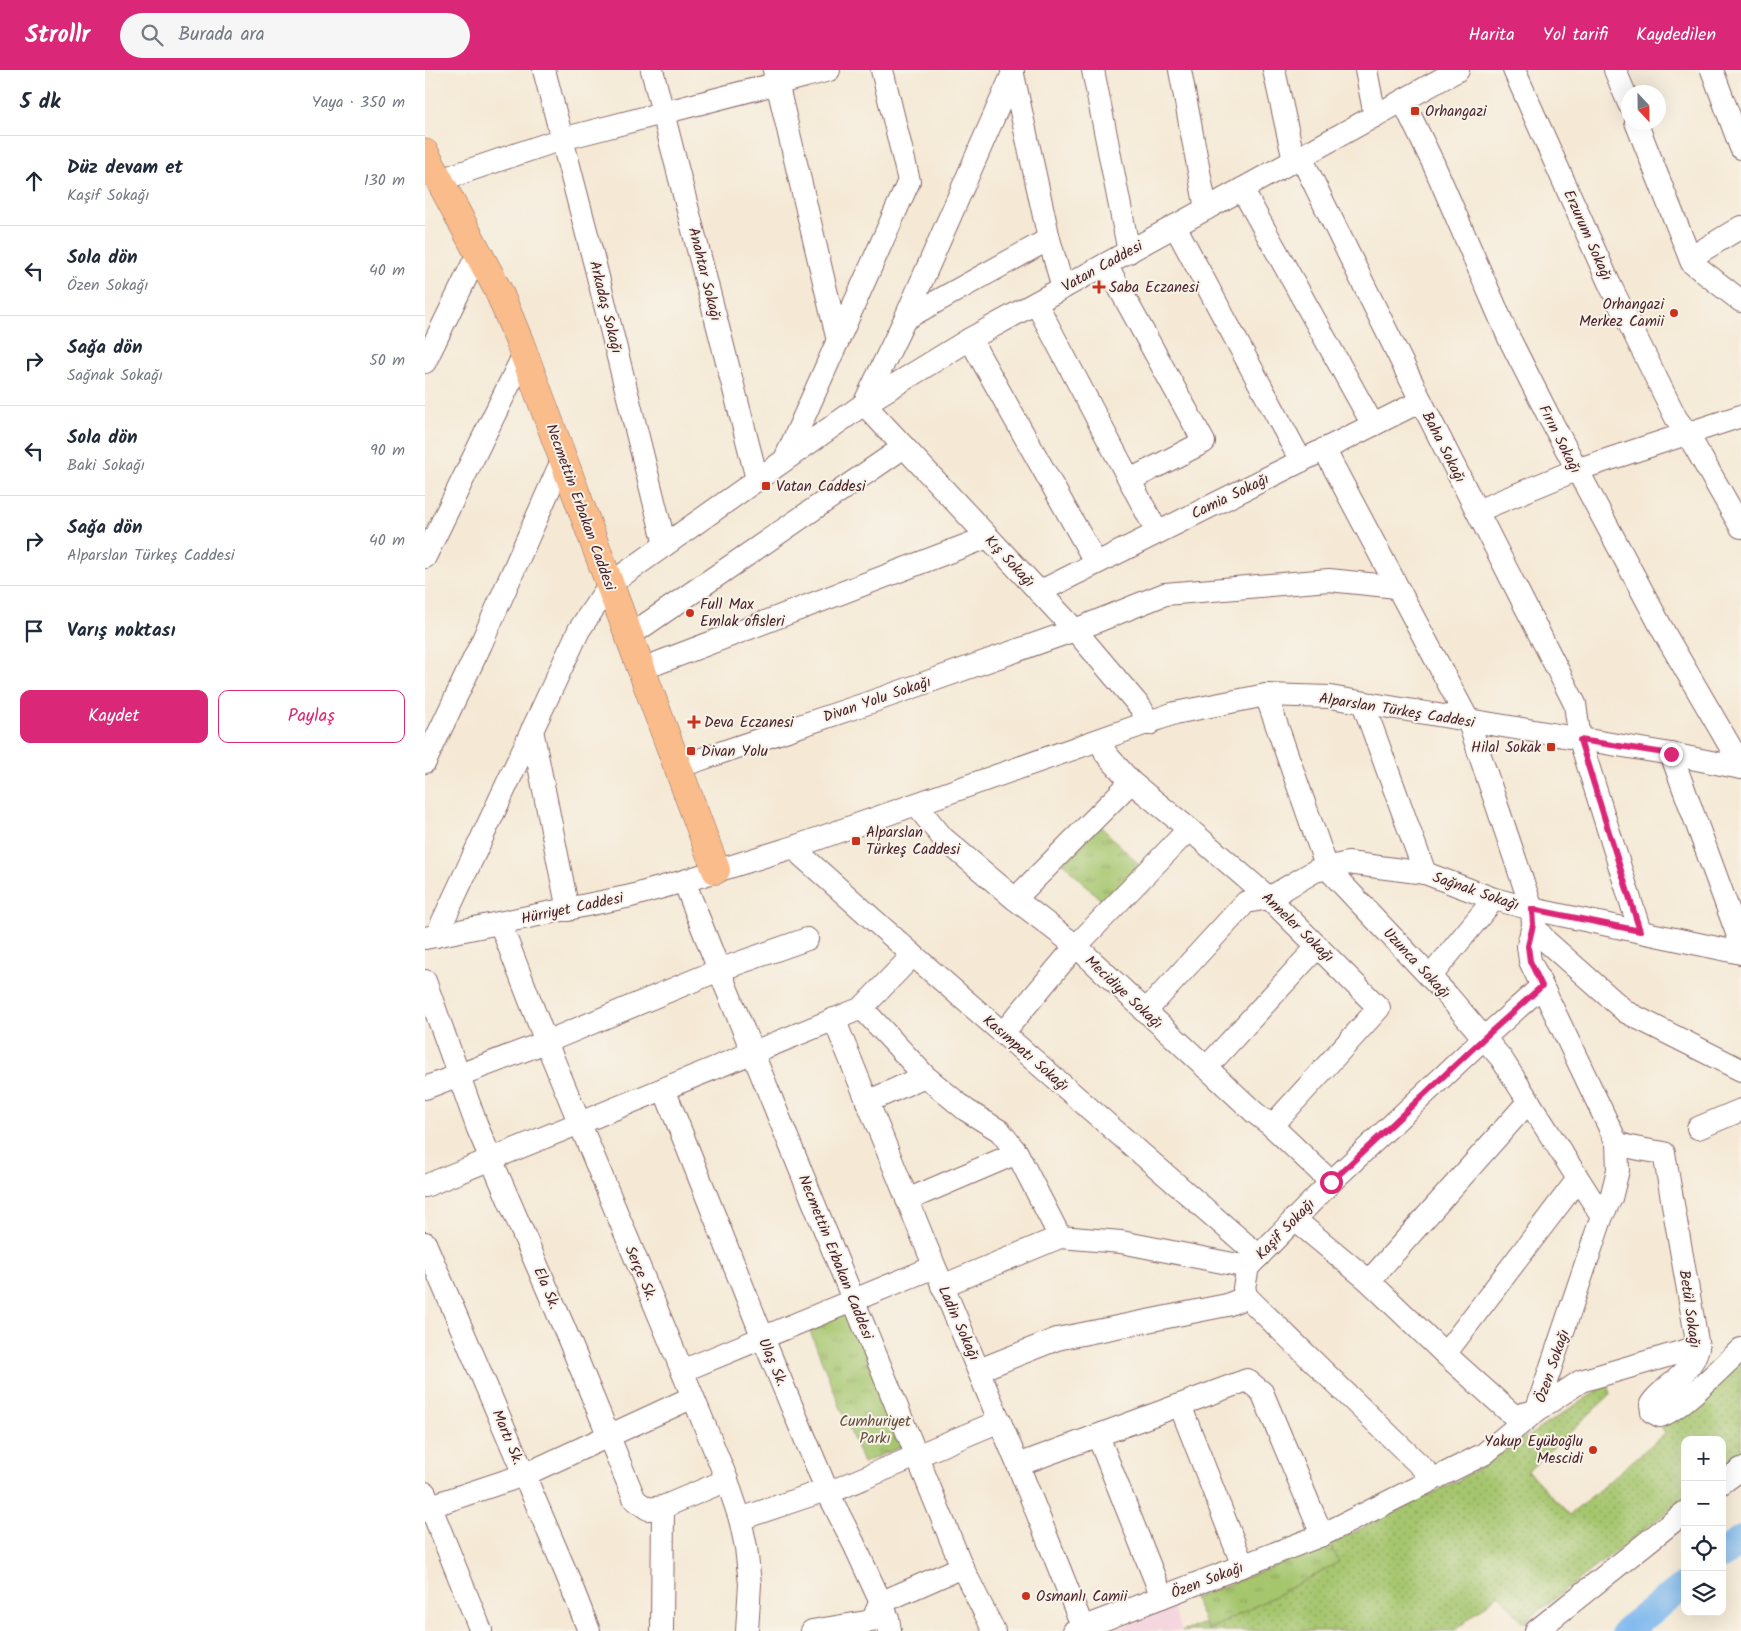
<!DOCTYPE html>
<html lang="tr">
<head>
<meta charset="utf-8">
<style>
	:root { --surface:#fff; --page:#f6f6f7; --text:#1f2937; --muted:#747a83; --line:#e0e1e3; --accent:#db2777 }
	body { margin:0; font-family:Kalam,sans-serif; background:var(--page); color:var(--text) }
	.controls { position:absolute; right:15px; bottom:15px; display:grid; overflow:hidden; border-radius:10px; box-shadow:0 5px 20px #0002 }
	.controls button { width:45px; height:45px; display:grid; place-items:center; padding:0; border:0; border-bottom:1px solid var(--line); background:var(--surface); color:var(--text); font:25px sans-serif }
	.compass { position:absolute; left:1196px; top:15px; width:45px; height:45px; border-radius:50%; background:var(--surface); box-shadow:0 5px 20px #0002; rotate:158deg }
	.stop { position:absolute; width:15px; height:15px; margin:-11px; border:4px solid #db2777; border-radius:50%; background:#fff }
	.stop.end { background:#db2777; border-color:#fff; box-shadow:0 1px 5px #0008 }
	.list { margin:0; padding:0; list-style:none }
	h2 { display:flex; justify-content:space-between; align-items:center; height:65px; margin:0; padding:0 20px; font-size:21px }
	h2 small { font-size:16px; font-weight:400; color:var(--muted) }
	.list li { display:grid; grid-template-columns:32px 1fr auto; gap:15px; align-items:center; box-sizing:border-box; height:90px; padding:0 20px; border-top:1px solid var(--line) }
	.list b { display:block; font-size:19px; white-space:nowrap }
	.list p { margin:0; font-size:16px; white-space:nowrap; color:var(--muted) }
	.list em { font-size:16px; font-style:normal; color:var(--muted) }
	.actions { display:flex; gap:10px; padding:15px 20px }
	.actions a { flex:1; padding:11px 0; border:1px solid var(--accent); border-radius:10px; text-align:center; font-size:18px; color:var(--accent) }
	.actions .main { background:var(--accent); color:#fff }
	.icon { flex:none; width:28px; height:28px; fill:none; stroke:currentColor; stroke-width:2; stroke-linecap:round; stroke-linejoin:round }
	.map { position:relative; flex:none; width:1316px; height:1561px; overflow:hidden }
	header { display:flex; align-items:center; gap:30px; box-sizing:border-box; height:70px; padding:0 25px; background:var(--accent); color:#fff }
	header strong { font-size:24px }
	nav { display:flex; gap:28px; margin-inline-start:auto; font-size:18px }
	.search { width:350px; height:45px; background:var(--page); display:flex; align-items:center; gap:12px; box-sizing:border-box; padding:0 18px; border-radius:28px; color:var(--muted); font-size:19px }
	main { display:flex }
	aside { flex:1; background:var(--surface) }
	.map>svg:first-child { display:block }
	.built { fill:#f4cfdd }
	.grass { fill:url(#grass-dots); stroke:#78724c }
	.park { fill:url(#park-tufts); stroke:#78724c }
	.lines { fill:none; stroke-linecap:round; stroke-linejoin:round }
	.river { stroke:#7cb7ee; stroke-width:28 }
	.minor-casing { stroke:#866666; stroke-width:24 }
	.major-casing { stroke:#866666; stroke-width:29 }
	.minor { stroke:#fff; stroke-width:22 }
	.major { stroke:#f9bc8a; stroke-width:28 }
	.route { stroke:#db2777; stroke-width:6 }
	.poi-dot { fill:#c8321e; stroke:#f7f3e8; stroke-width:2 }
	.labels { text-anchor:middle; stroke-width:4; stroke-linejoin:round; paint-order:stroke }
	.poi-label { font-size:15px; fill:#4a1f2b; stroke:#f7f3e8; text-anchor:start }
	.street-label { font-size:15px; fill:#4a1f2b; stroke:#f7f3e8 }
	.park-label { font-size:15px; fill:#66513f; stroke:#f7f3e8 }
</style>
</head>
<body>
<header>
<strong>Strollr</strong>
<div class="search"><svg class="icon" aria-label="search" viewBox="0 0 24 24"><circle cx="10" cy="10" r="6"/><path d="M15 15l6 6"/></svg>Burada ara</div>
<nav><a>Harita</a><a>Yol tarifi</a><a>Kaydedilen</a></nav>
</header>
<main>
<aside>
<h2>5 dk<small>Yaya · 350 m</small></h2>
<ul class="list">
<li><svg class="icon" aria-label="ahead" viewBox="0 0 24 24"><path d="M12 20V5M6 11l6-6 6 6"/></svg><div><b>Düz devam et</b><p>Kaşif Sokağı</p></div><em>130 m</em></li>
<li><svg class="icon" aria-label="left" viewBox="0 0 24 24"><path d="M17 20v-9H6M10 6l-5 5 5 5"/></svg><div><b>Sola dön</b><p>Özen Sokağı</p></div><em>40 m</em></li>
<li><svg class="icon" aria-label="right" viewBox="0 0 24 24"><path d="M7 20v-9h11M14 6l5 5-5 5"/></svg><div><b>Sağa dön</b><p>Sağnak Sokağı</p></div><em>50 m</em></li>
<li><svg class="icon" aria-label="left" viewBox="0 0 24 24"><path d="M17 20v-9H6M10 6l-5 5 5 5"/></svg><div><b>Sola dön</b><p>Baki Sokağı</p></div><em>90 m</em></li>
<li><svg class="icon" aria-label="right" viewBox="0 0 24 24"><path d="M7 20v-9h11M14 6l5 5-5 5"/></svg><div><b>Sağa dön</b><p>Alparslan Türkeş Caddesi</p></div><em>40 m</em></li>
<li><svg class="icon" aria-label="arrive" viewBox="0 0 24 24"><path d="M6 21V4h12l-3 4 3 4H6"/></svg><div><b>Varış noktası</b></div></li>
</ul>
<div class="actions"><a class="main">Kaydet</a><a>Paylaş</a></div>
</aside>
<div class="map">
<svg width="1316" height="1561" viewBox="0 0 1316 1561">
	<defs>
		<pattern id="grass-dots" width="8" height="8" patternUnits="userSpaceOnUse" patternTransform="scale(1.25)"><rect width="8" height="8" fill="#a6c66e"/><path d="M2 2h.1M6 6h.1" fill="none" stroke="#89a05b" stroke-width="1.8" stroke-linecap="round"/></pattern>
		<pattern id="park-tufts" width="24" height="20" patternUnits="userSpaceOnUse" patternTransform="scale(1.25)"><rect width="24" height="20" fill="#a6c66e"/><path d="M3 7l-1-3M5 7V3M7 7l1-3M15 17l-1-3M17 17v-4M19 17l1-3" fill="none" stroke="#89a05b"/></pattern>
	</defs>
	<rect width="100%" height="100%" fill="#f7f3e8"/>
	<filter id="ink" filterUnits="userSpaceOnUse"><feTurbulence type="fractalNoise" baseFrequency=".02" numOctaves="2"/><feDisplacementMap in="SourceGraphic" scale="10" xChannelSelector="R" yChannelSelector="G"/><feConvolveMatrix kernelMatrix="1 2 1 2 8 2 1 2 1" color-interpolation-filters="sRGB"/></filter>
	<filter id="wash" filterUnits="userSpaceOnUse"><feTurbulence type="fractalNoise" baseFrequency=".0096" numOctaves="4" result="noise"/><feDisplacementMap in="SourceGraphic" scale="20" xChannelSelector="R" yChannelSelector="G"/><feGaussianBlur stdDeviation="1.12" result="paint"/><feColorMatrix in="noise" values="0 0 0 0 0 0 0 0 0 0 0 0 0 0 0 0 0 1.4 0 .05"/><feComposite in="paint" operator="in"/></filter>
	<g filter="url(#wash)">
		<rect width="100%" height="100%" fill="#f5e9d5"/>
		<polygon class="built" points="748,1538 757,1561 686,1561"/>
		<polygon class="grass" points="1316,1286 1316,1383 1297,1398 1297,1370 1260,1370 1260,1428 1098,1553 1074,1524 1029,1561 757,1561 780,1553 783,1560 854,1524 913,1492 905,1474 1036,1409 1183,1314 1186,1324 1103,1401 1145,1445 1240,1363 1236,1356"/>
		<g class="park">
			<polygon points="675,756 719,799 682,836 638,793"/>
			<polygon points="424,1237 480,1375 438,1393 382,1254"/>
			<polygon points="905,1474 914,1492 854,1524 783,1560 769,1528"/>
		</g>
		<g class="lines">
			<g class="river">
				<polyline points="1297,1485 1316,1470"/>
				<polyline points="1201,1561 1260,1515"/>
			</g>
		</g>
	</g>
	<g filter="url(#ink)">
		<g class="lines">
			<defs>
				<g id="minor">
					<polyline points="119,0 170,195 240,475"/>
					<polyline points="227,0 332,409"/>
					<polyline points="349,0 413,271"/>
					<polyline points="587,0 624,169 638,218"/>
					<polyline points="668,0 704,182"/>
					<polyline points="755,0 781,139"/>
					<polyline points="849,0 869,91"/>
					<polyline points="941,0 950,46"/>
					<polyline points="1089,0 1185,215 1251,348 1262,363 1316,457"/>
					<polyline points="1190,0 1204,34"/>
					<polyline points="1287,0 1316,78"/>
					<polyline points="588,3 480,249 439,334 650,560 716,638 724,654"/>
					<polyline points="978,31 1009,95 1083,266 1123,345 1241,566 1316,695"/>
					<polyline points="1211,52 1267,193 1316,231"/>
					<polyline points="876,87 996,331 1150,634 1155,670 1215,861"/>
					<polyline points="15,110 137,69 404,0"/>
					<polyline points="817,119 948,355"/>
					<polyline points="750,156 876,391"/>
					<polyline points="1265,188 1316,157"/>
					<polyline points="681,194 779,372 705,410"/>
					<polyline points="611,233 732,462"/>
					<polyline points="480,249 624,169"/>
					<polyline points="545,269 671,493"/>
					<polyline points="0,292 53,183"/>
					<polyline points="899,379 1043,650 1107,839 1108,855 1121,871 1201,942 1316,1000"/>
					<polyline points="361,387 484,111 457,0"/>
					<polyline points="1052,441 1151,400 1316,346"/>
					<polyline points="0,487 99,284"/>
					<polyline points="614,522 996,331"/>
					<polyline points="204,566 479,377"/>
					<polyline points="217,599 563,467"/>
					<polyline points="841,625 902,798 1023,926 1076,988 1177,1146"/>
					<polyline points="938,633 1000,803"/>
					<polyline points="107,660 143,840"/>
					<polyline points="676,670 681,684 706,712 764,759 844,828 954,938 847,1056"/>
					<polyline points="1246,684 1316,874"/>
					<polyline points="0,692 56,574 138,388"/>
					<polyline points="253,697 446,632 650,560 740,524 904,510 972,517"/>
					<polyline points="491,735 518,768 590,829 651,876 830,1043 847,1056 906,1112"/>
					<polyline points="372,776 376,785 488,885 834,1186"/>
					<polyline points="259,811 294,900 537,1497 569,1561"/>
					<polyline points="590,829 706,712"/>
					<polyline points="75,853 121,972 268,1327 302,1410 315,1449 321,1477 325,1514 322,1561"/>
					<polyline points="11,866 154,560 185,514 439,334 545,269 1033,0"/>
					<polyline points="0,868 206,826 259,811 372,776 750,643 841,625 905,627 1246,684 1316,698"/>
					<polyline points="1005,907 1069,829"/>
					<polyline points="0,911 53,1059 140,1260 210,1430 223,1439 238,1437 302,1410"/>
					<polyline points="437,938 500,1006 541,1040 575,1061 592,1083 635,1167"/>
					<polyline points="720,942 821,832 844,828 890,801 923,793 1000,803 1069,829 1107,839 1316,883"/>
					<polyline points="409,949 504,1183 593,1395 658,1558"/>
					<polyline points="578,963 651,876 764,759"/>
					<polyline points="781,998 893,876"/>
					<polyline points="0,1018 121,972 294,900 382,869"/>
					<polyline points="239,1019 338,1268 403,1423 429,1474 463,1548 465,1561"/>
					<polyline points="442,1032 500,1006"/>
					<polyline points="1273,1058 1316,1040"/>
					<path d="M1192 1073C1207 1079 1223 1080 1239 1083L1273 1277C1268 1302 1244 1313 1229 1330L1226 1334 1227 1342 1235 1346C1254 1341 1299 1295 1316 1279"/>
					<polyline points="0,1116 437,938 488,885"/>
					<polyline points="482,1130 592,1083"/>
					<polyline points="869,1149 944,1211 1020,1284 1089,1346 1111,1341 1156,1311 1273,1277"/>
					<polyline points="0,1173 142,1505 164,1561"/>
					<polyline points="944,1211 1104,1031"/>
					<polyline points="517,1216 635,1167 696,1172 823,1197"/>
					<polyline points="1020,1284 1153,1109"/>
					<polyline points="554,1300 632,1269 802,1235 822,1227"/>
					<polyline points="257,1301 509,1197"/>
					<polyline points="755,1335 818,1496"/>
					<polyline points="673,1366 737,1527"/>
					<polyline points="593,1395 822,1310 837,1322 897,1465"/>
					<polyline points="1008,1408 822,1227 819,1218 823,1197 906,1112 1059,968 1117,916"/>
					<polyline points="1297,1413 1316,1399"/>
					<polyline points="0,1423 56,1561"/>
					<polyline points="0,1438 99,1405 268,1327"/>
					<polyline points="315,1449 392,1423 403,1423 575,1351"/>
					<polyline points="237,1561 238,1437"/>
					<polyline points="387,1561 447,1551 455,1533 537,1497"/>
					<polyline points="649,1561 897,1465 1059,1384 1111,1341 1177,1146 1186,1128 1193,1100 1192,1073 1105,891 1103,876 1108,855"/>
					<polyline points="1111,1561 1260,1442"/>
				</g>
				<polyline id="major" points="0,83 74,222 95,273 291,800"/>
			</defs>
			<use href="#minor" class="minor-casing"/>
			<use href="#major" class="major-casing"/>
			<use href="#minor" class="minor"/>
			<use href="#major" class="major"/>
		</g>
	</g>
	<g class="lines" filter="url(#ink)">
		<polyline class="route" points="906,1112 1059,968 1117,916 1105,891 1103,876 1108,855 1107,839 1215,861 1155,670 1246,684"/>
	</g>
	<g class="poi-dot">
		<rect x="985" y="36" width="10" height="10" rx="2.5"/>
		<path d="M671.5 209.5h5v5h5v5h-5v5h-5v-5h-5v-5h5z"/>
		<circle cx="1249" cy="243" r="5"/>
		<rect x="336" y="411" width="10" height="10" rx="2.5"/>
		<circle cx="265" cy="543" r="5"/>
		<path d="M266.5 644.5h5v5h5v5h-5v5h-5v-5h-5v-5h5z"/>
		<rect x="1121" y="672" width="10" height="10" rx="2.5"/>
		<rect x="261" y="676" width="10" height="10" rx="2.5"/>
		<rect x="426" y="766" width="10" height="10" rx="2.5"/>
		<circle cx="1168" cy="1380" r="5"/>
		<circle cx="601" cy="1526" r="5"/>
	</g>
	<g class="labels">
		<g class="poi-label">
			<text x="1000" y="46">Orhangazi</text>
			<text x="684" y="222">Saba Eczanesi</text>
			<text x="1239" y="239" text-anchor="end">Orhangazi<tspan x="1239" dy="17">Merkez Camii</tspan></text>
			<text x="351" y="421">Vatan Caddesi</text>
			<text x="275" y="539">Full Max<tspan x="275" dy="17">Emlak ofisleri</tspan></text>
			<text x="279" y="657">Deva Eczanesi</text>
			<text x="1116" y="682" text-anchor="end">Hilal Sokak</text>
			<text x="276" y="686">Divan Yolu</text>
			<text x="441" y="767">Alparslan<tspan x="441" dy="17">Türkeş Caddesi</tspan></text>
			<text x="1158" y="1376" text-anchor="end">Yakup Eyüboğlu<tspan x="1158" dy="17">Mescidi</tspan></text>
			<text x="611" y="1531">Osmanlı Camii</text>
		</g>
		<g class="street-label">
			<text transform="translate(1163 165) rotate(66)" y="5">Erzurum Sokağı</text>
			<text transform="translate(677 196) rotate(-29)" y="5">Vatan Caddesi</text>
			<text transform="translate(280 204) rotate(76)" y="5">Anahtar Sokağı</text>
			<text transform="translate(181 237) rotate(76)" y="5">Arkadaş Sokağı</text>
			<text transform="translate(1135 369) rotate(63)" y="5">Fırın Sokağı</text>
			<text transform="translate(1019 377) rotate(63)" y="5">Baha Sokağı</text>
			<text transform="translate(805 426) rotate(-26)" y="5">Camia Sokağı</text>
			<text transform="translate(156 437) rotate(70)" y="5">Necmettin Erbakan Caddesi</text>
			<text transform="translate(585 491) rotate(47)" y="5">Kış Sokağı</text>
			<text transform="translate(452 629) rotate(-19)" y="5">Divan Yolu Sokağı</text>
			<text transform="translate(972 640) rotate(9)" y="5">Alparslan Türkeş Caddesi</text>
			<text transform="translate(1051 821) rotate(19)" y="5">Sağnak Sokağı</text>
			<text transform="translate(147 838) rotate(-12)" y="5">Hürriyet Caddesi</text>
			<text transform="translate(873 857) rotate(44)" y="5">Anneler Sokağı</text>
			<text transform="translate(992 893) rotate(47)" y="5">Uzunca Sokağı</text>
			<text transform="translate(699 922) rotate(43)" y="5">Mecidiye Sokağı</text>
			<text transform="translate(601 983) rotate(41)" y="5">Kasımpatı Sokağı</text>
			<text transform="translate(860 1159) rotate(-46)" y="5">Kaşif Sokağı</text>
			<text transform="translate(411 1187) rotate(68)" y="5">Necmettin Erbakan Caddesi</text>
			<text transform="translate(216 1203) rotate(67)" y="5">Serçe Sk.</text>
			<text transform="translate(122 1218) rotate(67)" y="5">Ela Sk.</text>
			<text transform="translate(1265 1239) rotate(82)" y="5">Betül Sokağı</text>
			<text transform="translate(534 1253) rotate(66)" y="5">Ladin Sokağı</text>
			<text transform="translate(348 1292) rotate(67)" y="5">Ulaş Sk.</text>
			<text transform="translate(1127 1296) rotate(-71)" y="5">Özen Sokağı</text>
			<text transform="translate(83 1367) rotate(67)" y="5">Martı Sk.</text>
			<text transform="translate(782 1510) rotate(-21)" y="5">Özen Sokağı</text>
		</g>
		<g class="park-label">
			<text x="450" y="1356">Cumhuriyet<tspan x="450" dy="17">Parkı</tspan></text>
		</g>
	</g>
</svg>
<div class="controls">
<button>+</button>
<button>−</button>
<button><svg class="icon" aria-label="locate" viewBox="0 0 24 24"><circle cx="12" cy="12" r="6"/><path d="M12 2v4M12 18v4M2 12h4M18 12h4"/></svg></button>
<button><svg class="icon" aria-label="layers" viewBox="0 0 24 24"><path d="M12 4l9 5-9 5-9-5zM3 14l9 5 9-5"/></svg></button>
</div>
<svg class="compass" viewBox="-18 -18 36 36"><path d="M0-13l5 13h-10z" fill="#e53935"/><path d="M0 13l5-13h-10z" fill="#747a83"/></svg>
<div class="stop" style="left:906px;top:1112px"></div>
<div class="stop end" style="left:1246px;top:684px"></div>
</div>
</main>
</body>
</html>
